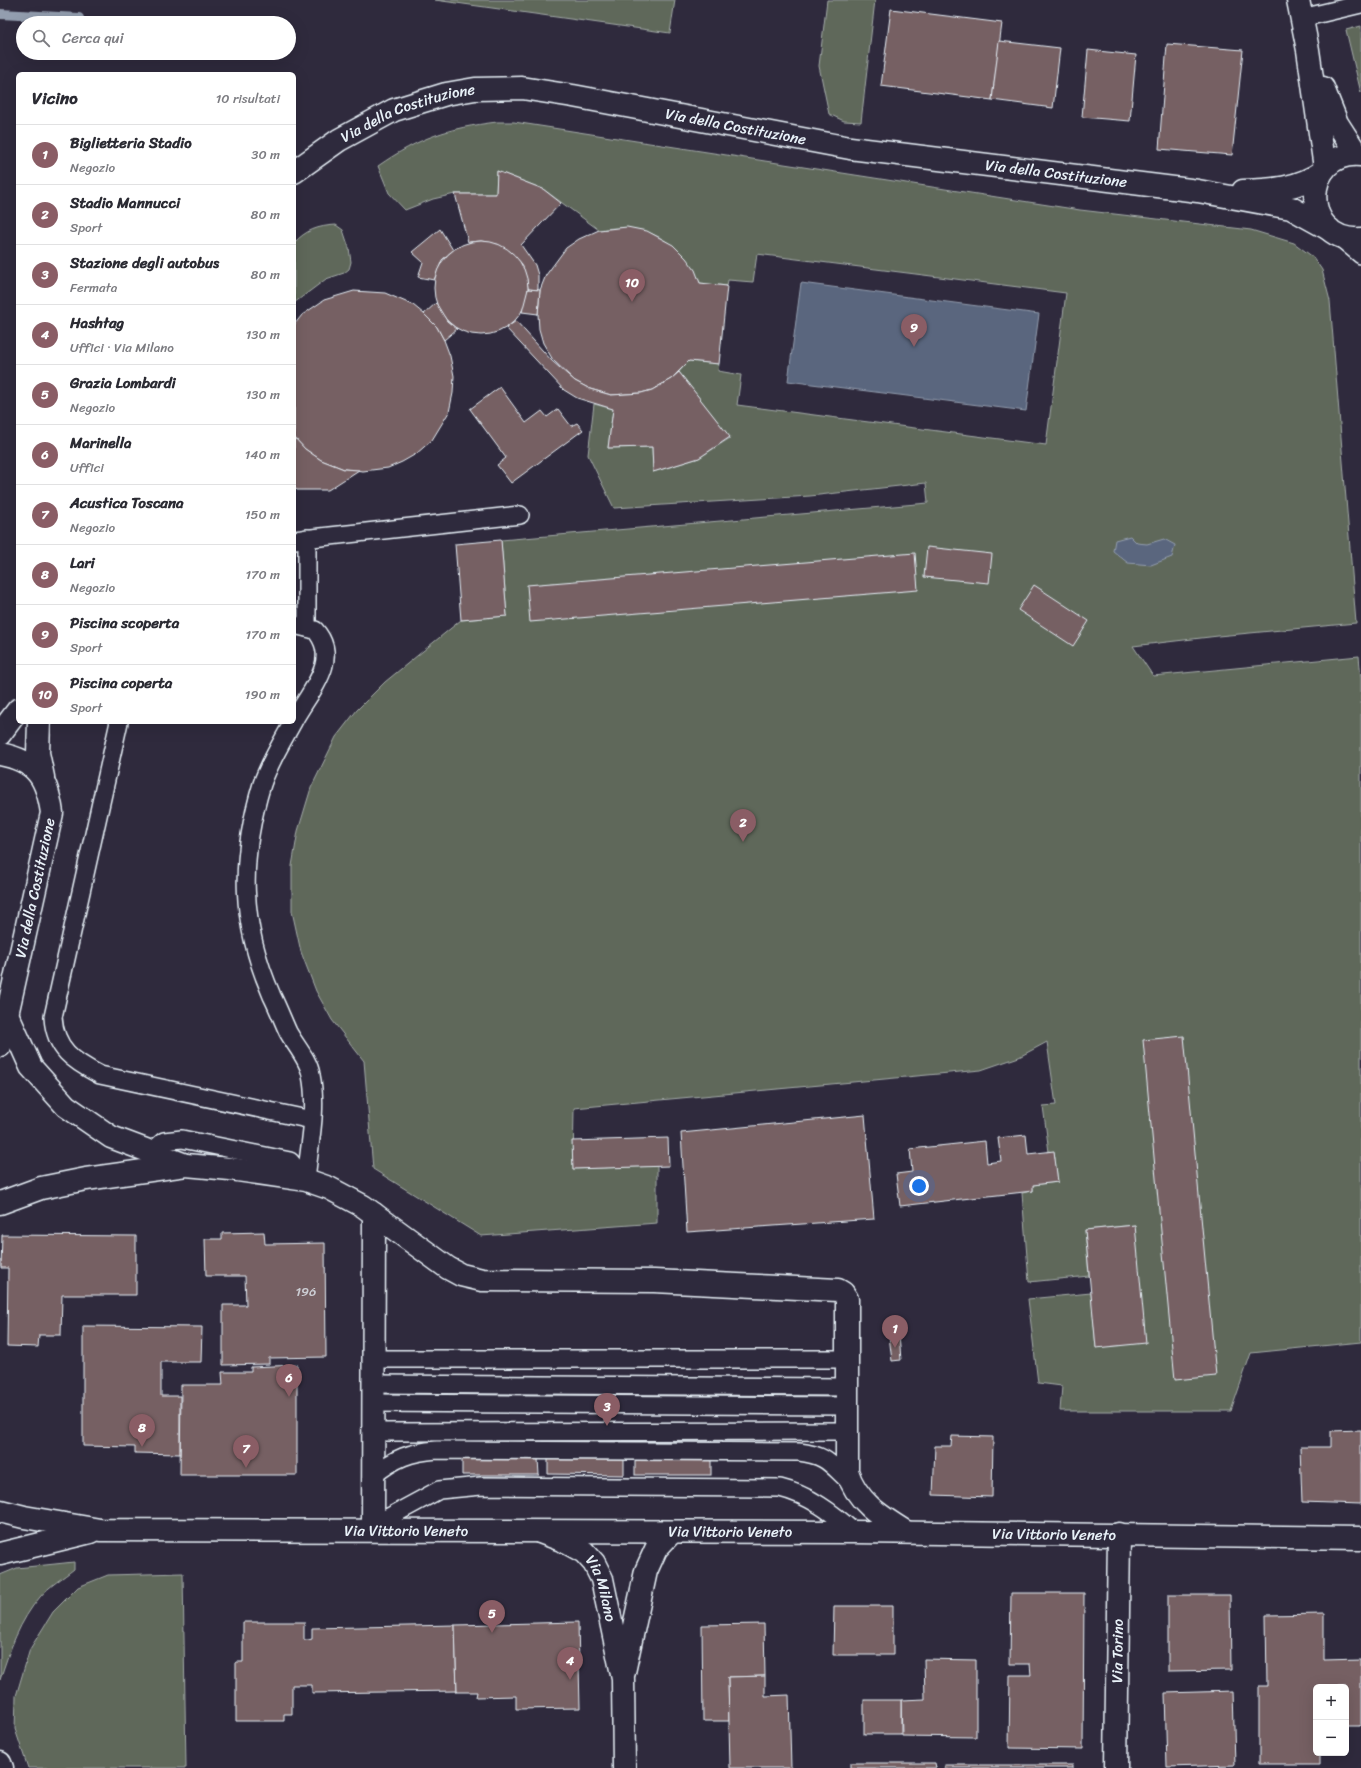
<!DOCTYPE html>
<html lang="it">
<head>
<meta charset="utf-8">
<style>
	:root { --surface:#fff; --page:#f2f2f3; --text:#2b2b33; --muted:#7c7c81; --line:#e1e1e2; --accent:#8a5d65 }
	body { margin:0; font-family:Sriracha,sans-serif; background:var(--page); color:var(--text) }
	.controls { position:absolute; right:12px; bottom:12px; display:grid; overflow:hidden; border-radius:6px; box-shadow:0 4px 16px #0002 }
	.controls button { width:36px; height:36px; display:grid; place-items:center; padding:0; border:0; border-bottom:1px solid var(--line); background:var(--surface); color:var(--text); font:20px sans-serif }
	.you { position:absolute; left:919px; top:1186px; width:14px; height:14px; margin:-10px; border:3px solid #fff; border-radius:50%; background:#1a73e8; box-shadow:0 0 0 6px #1a73e833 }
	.badge { display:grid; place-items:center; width:26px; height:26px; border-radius:50%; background:var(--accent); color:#fff; font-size:13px; font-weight:700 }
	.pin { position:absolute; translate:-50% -33px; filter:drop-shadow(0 1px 2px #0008) }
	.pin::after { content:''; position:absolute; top:21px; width:14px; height:12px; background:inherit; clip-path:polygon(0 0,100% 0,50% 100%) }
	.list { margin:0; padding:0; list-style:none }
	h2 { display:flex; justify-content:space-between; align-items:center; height:52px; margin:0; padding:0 16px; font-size:17px }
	h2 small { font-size:13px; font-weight:400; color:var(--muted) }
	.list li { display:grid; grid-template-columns:26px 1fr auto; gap:12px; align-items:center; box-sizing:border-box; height:60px; padding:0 16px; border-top:1px solid var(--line) }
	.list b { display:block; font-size:15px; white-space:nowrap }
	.list p { margin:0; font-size:13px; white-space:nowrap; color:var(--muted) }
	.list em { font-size:13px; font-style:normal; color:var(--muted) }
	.icon { flex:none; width:22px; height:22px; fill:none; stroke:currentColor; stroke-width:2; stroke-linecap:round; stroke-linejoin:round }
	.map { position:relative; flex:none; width:1361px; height:1768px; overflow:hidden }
	.search { position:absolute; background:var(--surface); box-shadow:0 4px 16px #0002; left:16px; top:16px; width:280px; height:44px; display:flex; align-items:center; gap:10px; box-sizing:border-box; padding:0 14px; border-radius:22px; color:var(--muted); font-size:15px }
	.panel { position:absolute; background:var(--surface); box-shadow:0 4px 16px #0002; left:16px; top:72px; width:280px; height:652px; border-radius:6px }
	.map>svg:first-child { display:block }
	.green { fill:#5f675a; stroke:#a4aca9 }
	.water { fill:#5a667e; stroke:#939eaf }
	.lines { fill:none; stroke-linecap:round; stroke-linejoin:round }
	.stream { stroke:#939eaf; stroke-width:10 }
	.building { fill:#766064; stroke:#e8f1f8 }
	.lane-casing { stroke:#e8f1f8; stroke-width:20 }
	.street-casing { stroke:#e8f1f8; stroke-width:25 }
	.secondary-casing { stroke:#e8f1f8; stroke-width:25 }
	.lane { stroke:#2f2a3d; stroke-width:17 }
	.street { stroke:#2f2a3d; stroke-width:22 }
	.secondary { stroke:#2f2a3d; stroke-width:22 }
	.labels { text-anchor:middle; stroke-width:3; stroke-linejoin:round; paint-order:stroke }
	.number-label { font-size:13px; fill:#cccdd3 }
	.street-label { font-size:15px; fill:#e8f1f8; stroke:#2f2a3d }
</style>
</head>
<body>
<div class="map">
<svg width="1361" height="1768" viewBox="0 0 1361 1768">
	<rect width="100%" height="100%" fill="#2f2a3d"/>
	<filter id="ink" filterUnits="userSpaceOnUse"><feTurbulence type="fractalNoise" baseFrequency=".025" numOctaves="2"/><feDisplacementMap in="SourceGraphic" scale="8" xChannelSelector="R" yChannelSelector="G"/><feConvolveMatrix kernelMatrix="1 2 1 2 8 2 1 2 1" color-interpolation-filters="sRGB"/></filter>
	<g filter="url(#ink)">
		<g class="green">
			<polygon points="435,0 675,0 670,33"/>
			<polygon points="827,0 875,0 861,122 844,121 829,114 819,66"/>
			<polygon points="1361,26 1361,93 1346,30"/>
			<path d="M497 122H514L1080 210 1251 230 1294 243 1313 257 1322 270 1330 301 1356 623 1218 636 1133 646 1153 676 1359 656 1361 680V1342L1251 1353 1231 1411H1060L1062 1386 1038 1383 1028 1299 1091 1293 1096 1347 1135 1225 1085 1230 1089 1276 1029 1282 1022 1193 1033 1191V1185L1058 1182 1054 1152H1049L1043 1106 1056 1105 1047 1042 1019 1057 981 1070 574 1108 573 1169 657 1166V1223L481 1236 373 1169 364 1061 332 1020 316 991 301 952 292 911V866L298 831 311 788 336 737 357 710 385 682 461 620 507 616 501 540 928 503 926 483 810 496 614 508 588 455 594 404 613 409 608 448 652 447 653 472 699 458 730 438 679 372 689 361 719 364 718 371 741 375 737 405 1046 445 1066 293 757 254 753 282 728 280 727 286 700 283C681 241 645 221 599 230L543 189 497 171 496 194H455L433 199 405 210 389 193 378 166C420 137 448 128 497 122Z"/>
			<path d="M336 225 343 230 349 248 351 262 349 269 344 273 326 279 294 303V243C306 230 318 226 336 225Z"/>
			<path d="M74 1562V1569C63 1578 49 1586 40 1597 20 1620 9 1651 0 1680V1575L17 1568Z"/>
			<polygon points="183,1573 186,1768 28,1768 15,1729 16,1696 30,1649 53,1612 78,1587 108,1575"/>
		</g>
		<g class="water">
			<polygon points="801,283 1039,314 1026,411 788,381"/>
			<polygon points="1130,536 1137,543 1147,544 1164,539 1175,545 1172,557 1151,565 1128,563 1113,551 1115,540"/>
		</g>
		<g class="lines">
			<polyline class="stream" points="0,14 79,18"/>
		</g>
		<g class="building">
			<polygon points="891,9 1002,23 992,100 881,86"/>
			<polygon points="999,41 1060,48 1053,108 992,100"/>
			<polygon points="1167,44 1243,50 1232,155 1159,149"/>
			<polygon points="1088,50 1136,55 1130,121 1082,117"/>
			<polygon points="497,171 543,189 561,203 521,245 535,265 538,275 538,290 528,289 527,280 522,264 511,252 497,244 481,241 468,242 455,194 496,194"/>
			<polygon points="627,227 647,231 673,245 686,258 695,270 700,283 727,286 719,364 689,361 671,379 652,390 641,393 611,395 590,389 575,381 553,360 543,343 539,329 538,314 540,290 546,275 566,248 579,239 599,230"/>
			<polygon points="440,229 453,250 442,260 434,280 418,277 423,262 412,252"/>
			<circle cx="481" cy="288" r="47"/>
			<polygon points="528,289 540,290 538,314 522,312"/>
			<polygon points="354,291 385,293 413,305 424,314 437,327 444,340 450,356 454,376 453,393 449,412 432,440 416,454 402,462 388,468 363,471 344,469 321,460 305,449 294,437 294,325 302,315 324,300"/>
			<polygon points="436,303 447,321 457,329 444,340 437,327 424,314"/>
			<polygon points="516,321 552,361 575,381 590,389 611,395 641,393 652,390 671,379 679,372 730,437 699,458 653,472 652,447 608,448 613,409 577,398 564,390 506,328"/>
			<polygon points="500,387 526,423 542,411 547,417 558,409 571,426 577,423 583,430 511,483 497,465 506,458 470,409"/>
			<polygon points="294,437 305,449 321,460 344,469 359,470 328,490 297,490 294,487"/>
			<polygon points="501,540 507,616 461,620 455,544"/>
			<polygon points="927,547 992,554 989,583 924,577"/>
			<polygon points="915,553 918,590 530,622 527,585"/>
			<polygon points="1034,585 1089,621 1073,646 1018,610"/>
			<polygon points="1184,1036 1216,1376 1175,1380 1143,1040"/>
			<polygon points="865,1115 874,1219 687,1232 681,1133"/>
			<polygon points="1026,1135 1028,1154 1054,1151 1058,1182 1033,1185 1033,1191 900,1206 896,1174 912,1172 910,1149 985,1141 987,1163 1001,1161 998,1138"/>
			<polygon points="668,1138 669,1166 573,1169 572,1141"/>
			<polygon points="1135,1225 1146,1343 1096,1348 1085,1230"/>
			<polygon points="264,1232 265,1244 325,1243 326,1357 269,1358 269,1364 223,1365 223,1305 246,1305 245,1276 206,1276 205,1239 222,1239 222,1233"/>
			<polygon points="2,1235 136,1236 136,1295 62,1295 61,1335 39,1335 38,1347 7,1346 8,1268 1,1268"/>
			<polygon points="83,1326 202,1327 201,1362 161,1362 161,1396 180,1396 180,1454 135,1453 135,1447 83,1446"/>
			<polygon points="899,1335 901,1360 892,1361 889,1336"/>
			<polygon points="297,1365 297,1475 180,1475 181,1385 223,1385 222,1372 251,1372 251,1367"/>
			<polygon points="1361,1430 1361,1504 1302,1502 1300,1447 1331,1447 1331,1431"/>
			<polygon points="952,1436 993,1437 992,1497 933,1495 935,1446 951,1446"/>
			<polygon points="462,1459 538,1459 539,1475 462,1475"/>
			<polygon points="548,1459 624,1459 624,1475 548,1474"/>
			<rect x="635" y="1459" width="76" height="16"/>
			<polygon points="1011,1593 1084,1593 1083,1749 1009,1748 1010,1675 1031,1675 1030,1664 1010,1664"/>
			<polygon points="1168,1595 1230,1595 1231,1670 1168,1671"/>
			<polygon points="834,1606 893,1606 893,1655 833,1655"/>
			<polygon points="1324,1614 1324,1660 1361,1659 1361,1726 1346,1726 1346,1687 1316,1687 1316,1753 1320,1753 1320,1764 1259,1764 1259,1686 1267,1686 1266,1615"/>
			<polygon points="243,1622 304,1622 304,1640 308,1640 312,1639 312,1628 455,1625 457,1691 312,1693 312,1685 292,1685 292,1714 284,1714 284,1721 236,1721 236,1662 243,1662"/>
			<polygon points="578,1622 580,1708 516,1709 516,1696 476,1697 477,1692 455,1692 457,1691 455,1625"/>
			<polygon points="764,1624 765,1676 728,1677 729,1721 703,1721 702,1625"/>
			<polygon points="924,1659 976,1660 976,1737 902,1736 901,1700 925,1699"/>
			<polygon points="765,1676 765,1696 789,1695 791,1768 730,1768 728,1677"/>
			<polygon points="1233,1691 1235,1765 1167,1767 1165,1693"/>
			<rect x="864" y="1700" width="37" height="34"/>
			<polygon points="851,1763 935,1763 936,1768 851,1768"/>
			<rect x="945" y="1765" width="128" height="3"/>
		</g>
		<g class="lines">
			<defs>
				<g id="lane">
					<polyline points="1302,18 1361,4"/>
					<polyline points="1337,235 1361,255"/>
					<polyline points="307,538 307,628"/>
					<polyline points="294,540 520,515"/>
					<path d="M294 625 315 630C342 660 309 692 294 720"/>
					<path d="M119 722 53 1017C55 1049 73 1061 100 1075L312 1120"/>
					<path d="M293 722C282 742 269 763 262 784 239 860 240 923 272 996 278 1008 283 1021 288 1032 295 1045 309 1060 311 1075 318 1109 309 1146 306 1180"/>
					<polyline points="151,1152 164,1141 182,1139 290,1161 306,1180"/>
					<polyline points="374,1359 847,1359"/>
					<polyline points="374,1384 848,1387"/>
					<polyline points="374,1403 847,1406"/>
					<polyline points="374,1432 846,1431"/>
					<path d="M374 1475C395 1458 410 1452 437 1450L799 1452C827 1455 831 1465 850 1482"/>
					<path d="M373 1530 389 1517 439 1490 481 1486 780 1488C809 1495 832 1512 854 1532"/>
				</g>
				<g id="street">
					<polyline points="1298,0 1308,50 1325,168"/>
					<polyline points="1323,88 1337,123 1357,154"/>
					<polyline points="8,1016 31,1067 66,1106 111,1137 183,1164"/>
					<path d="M0 1203 41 1188 86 1179 186 1165 230 1169 306 1180 329 1188 363 1206 448 1268 461 1275 482 1280 654 1281 838 1290 843 1293 847 1299V1471C856 1501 880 1516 906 1532"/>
					<polyline points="373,1530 374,1214"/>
					<path id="s1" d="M540 1532 564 1541 584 1552 594 1563 602 1579 623 1679 624 1768"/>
					<polyline points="624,1672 646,1571 656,1549 672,1532"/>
					<polyline points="0,1763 2,1768"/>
					<path id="s2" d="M1116 1768 1119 1534"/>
				</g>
				<g id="secondary">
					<path d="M1361 155C1301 149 1299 243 1361 239"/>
					<path id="s3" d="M294 172 339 140 394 110 446 94 475 89 522 88 573 96 850 148 1198 191 1291 208 1329 229"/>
					<path d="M1243 191C1271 190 1298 189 1322 172"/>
					<polyline points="39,722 38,753 43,777"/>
					<polyline points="0,734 18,710"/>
					<path d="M0 754C37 761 47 778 52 813L0 1046"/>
					<path id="s4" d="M0 1511 24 1517 100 1530 854 1532 1361 1538"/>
					<polyline points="0,1554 90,1532"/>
				</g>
			</defs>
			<use href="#lane" class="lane-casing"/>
			<use href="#street" class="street-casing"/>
			<use href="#secondary" class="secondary-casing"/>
			<use href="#lane" class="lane"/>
			<use href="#street" class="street"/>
			<use href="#secondary" class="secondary"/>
		</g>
	</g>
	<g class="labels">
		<g class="number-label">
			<text x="306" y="1296">196</text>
		</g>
		<g class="street-label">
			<text dy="5" stroke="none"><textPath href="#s3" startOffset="130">Via della Costituzione</textPath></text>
			<text dy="5" stroke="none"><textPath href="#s3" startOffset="466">Via della Costituzione</textPath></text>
			<text dy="5" stroke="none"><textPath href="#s3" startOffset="790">Via della Costituzione</textPath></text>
			<text transform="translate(35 888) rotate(-78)" y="5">Via della Costituzione</text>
			<text dy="5" stroke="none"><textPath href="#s4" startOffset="408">Via Vittorio Veneto</textPath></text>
			<text dy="5" stroke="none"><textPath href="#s4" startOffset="732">Via Vittorio Veneto</textPath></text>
			<text dy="5" stroke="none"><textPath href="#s4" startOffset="1056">Via Vittorio Veneto</textPath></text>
			<text dy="5" stroke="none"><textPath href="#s1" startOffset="90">Via Milano</textPath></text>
			<text dy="5" stroke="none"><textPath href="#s2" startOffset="117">Via Torino</textPath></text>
		</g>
	</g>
</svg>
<div class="controls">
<button>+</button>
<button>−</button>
</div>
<div class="you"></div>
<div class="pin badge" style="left:895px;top:1348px">1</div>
<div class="pin badge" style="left:743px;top:842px">2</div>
<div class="pin badge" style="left:607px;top:1426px">3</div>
<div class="pin badge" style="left:570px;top:1680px">4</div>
<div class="pin badge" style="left:492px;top:1633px">5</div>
<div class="pin badge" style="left:289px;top:1397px">6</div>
<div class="pin badge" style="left:246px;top:1468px">7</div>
<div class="pin badge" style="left:142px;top:1447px">8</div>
<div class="pin badge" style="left:914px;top:347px">9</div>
<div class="pin badge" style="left:632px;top:302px">10</div>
<div class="search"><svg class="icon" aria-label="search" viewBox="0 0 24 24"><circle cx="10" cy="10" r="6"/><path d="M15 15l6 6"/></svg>Cerca qui</div>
<section class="panel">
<h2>Vicino<small>10 risultati</small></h2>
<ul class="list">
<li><span class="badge">1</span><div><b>Biglietteria Stadio</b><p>Negozio</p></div><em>30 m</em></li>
<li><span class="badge">2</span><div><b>Stadio Mannucci</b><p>Sport</p></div><em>80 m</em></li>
<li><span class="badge">3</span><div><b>Stazione degli autobus</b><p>Fermata</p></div><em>80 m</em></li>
<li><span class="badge">4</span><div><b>Hashtag</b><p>Uffici · Via Milano</p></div><em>130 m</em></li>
<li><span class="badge">5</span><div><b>Grazia Lombardi</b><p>Negozio</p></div><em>130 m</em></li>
<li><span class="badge">6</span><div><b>Marinella</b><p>Uffici</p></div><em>140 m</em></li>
<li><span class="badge">7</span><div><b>Acustica Toscana</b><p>Negozio</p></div><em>150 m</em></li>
<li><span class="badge">8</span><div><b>Lari</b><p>Negozio</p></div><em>170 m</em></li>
<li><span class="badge">9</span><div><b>Piscina scoperta</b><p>Sport</p></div><em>170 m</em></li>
<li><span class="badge">10</span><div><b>Piscina coperta</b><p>Sport</p></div><em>190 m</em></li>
</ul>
</section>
</div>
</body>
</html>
